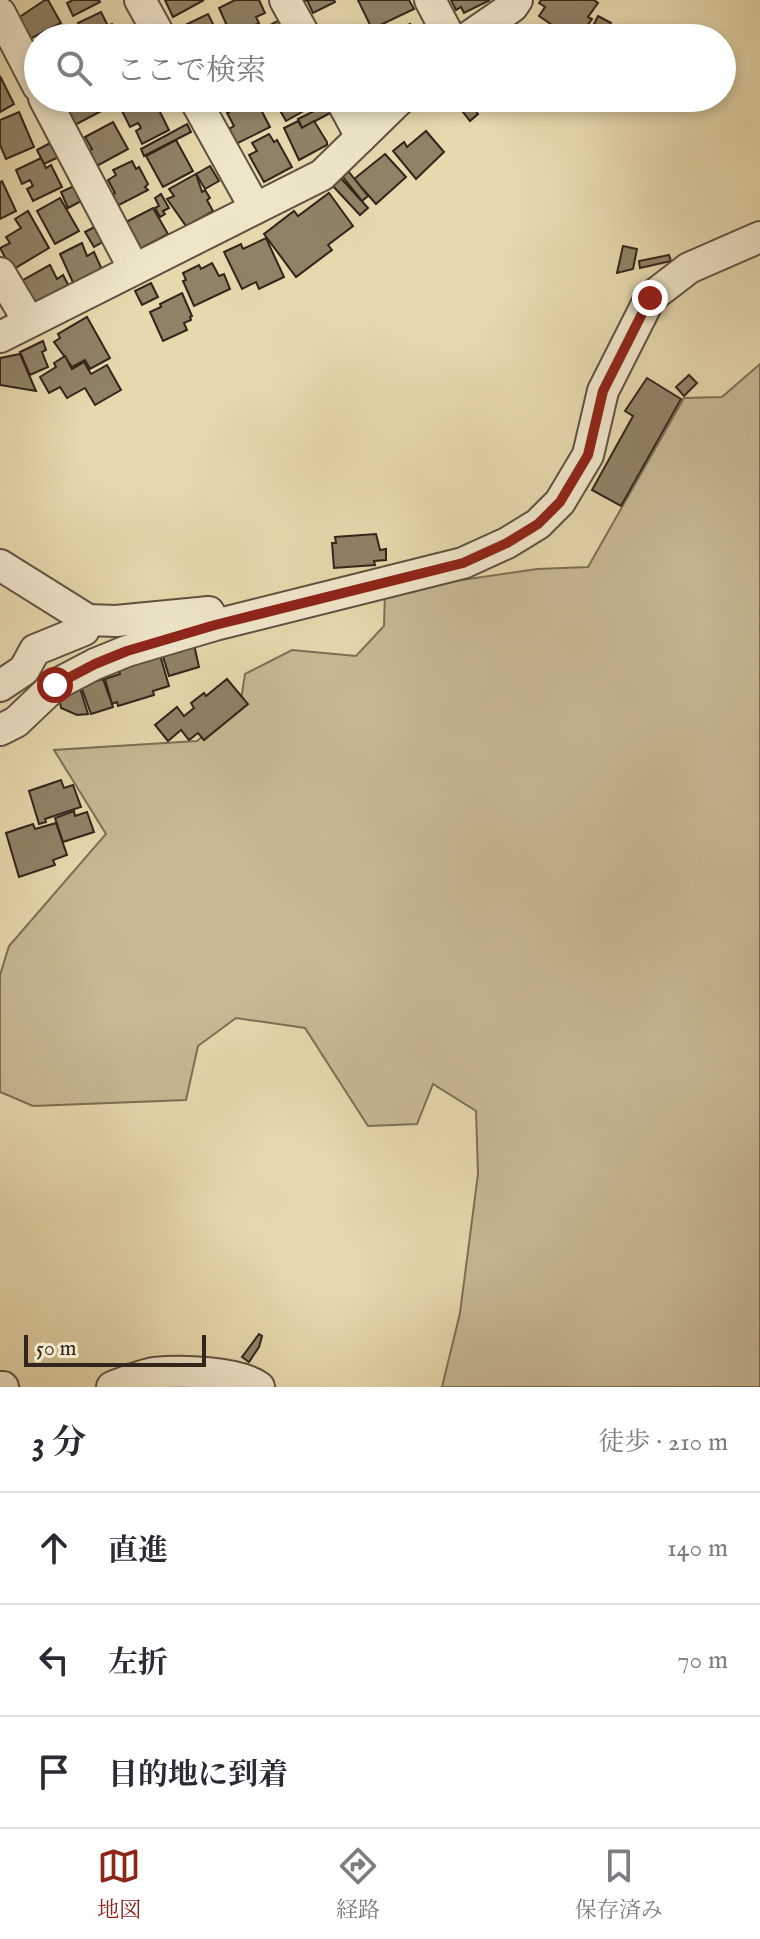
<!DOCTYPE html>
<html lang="ja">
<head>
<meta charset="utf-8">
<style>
	:root { --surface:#fff; --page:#f7f7f7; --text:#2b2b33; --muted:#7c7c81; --line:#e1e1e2; --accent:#8f2418 }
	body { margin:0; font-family:"IM FELL English","Noto Serif JP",serif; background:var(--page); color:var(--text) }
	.scale { position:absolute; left:24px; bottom:20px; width:182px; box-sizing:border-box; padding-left:8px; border:4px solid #31241a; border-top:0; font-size:22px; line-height:28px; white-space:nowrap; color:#31241a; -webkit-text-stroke:6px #efe6ca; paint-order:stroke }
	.stop { position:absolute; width:24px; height:24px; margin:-18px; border:6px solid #8f2418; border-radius:50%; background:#fff }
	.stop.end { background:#8f2418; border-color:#fff; box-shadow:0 2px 8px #0008 }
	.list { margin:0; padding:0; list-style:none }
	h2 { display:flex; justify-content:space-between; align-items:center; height:104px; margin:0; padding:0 32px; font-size:34px }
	h2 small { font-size:26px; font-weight:400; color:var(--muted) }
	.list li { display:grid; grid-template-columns:52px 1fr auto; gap:24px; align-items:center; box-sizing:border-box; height:112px; padding:0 32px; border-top:2px solid var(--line) }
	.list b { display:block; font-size:30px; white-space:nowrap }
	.list em { font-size:26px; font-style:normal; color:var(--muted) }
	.icon { flex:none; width:44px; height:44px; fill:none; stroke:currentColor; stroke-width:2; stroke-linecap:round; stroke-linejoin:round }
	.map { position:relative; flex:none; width:760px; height:1387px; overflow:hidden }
	.search { position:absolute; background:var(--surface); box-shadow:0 4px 12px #0003; left:24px; right:24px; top:24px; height:88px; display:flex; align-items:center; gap:20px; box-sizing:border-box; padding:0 28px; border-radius:44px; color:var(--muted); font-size:30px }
	.sheet { height:440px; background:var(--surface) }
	nav { display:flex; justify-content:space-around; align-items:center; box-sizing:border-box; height:112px; border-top:2px solid var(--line); background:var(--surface); font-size:22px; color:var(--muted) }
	nav a { display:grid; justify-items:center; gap:4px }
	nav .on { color:var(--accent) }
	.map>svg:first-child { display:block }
	.green { fill:#c7ba94; stroke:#7c6f57; stroke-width:2 }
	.building { fill:#8f8266; stroke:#31241a; stroke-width:2 }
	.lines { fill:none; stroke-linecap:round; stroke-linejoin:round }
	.street-casing { stroke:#5e513f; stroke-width:34 }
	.street { stroke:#efe6ca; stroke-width:30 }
	.route { stroke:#8f2418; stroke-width:10 }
</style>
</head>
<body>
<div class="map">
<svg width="760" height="1387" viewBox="0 0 760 1387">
	<rect width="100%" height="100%" fill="#e6d9ad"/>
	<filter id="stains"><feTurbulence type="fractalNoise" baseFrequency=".0025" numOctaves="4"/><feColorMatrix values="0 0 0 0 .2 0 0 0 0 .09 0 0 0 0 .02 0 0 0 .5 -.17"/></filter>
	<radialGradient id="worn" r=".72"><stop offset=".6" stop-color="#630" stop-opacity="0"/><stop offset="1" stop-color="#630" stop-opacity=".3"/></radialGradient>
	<polygon class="green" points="760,364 760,1387 442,1387 460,1313 478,1174 476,1111 433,1084 417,1124 368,1126 305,1028 236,1018 198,1046 186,1100 33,1106 0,1092 0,975 9,946 106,834 54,750 197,741 240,706 245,674 292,650 356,656 384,626 385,591 537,569 588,567 684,398 722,397"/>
	<g class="building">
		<polygon points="45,0 48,0 61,23 26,41 15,20"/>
		<polygon points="99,0 100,2 73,16 67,3 73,0"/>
		<polygon points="165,0 204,0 173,17"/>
		<polygon points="235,0 259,0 265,13 256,17 259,23 232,37 219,8"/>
		<polygon points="296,0 334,0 335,2 313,13 307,0 298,5"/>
		<polygon points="358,0 409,0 414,9 372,29"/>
		<polygon points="451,0 490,0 464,13 461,7 456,10"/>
		<polygon points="541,0 594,0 598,3 588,17 592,19 578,38 558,38 548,31 552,25 539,16 545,7 539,3"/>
		<polygon points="101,12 108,26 112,24 119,38 85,38 78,23"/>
		<polygon points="208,14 220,38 186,38 181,27"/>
		<polygon points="598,16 611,23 603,37 591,30"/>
		<polygon points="281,19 290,35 284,38 270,38 265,28"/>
		<polygon points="410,24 417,38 385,38"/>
		<polygon points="0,76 14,104 0,112"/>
		<polygon points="69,98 102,98 107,108 73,126 61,102"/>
		<polygon points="235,98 259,98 230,112 225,103"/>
		<polygon points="255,98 270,127 236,144 229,129 234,126 227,113"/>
		<polygon points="273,98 322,98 323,100 286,121"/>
		<polygon points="146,99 151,111 158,108 169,130 142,144 136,131 141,128 138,123 130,127 122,111"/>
		<polygon points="468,100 478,114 470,121 459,107"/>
		<polygon points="328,104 332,112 302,128 298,119"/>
		<polygon points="19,112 34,147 6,159 0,145 0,120"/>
		<polygon points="298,121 302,128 314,121 327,142 327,145 299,160 284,128"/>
		<polygon points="113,122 128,149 95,167 86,152 92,149 85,137"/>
		<polygon points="187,124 191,132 144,156 141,149"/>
		<polygon points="426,131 444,152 416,179 393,151 404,142 407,147"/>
		<polygon points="269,134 274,142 277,140 292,167 264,182 249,155 257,151 252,143"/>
		<polygon points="176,140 193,171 163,187 146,156"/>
		<polygon points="54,141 61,156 44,164 37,150"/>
		<polygon points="385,154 406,177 376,204 354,179"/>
		<polygon points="41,158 46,168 51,165 62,187 33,201 27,189 33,186 30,180 22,184 16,170"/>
		<polygon points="132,161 136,169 139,167 148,184 145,187 148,190 117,206 111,195 115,193 108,180 116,175 113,170"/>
		<polygon points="210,166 219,181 205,189 196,174"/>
		<polygon points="345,167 368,196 362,201 339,172"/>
		<polygon points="196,174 202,192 205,190 210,198 207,200 213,211 186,226 167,199 174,196 169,189"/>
		<polygon points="338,175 368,208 360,215 330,183"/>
		<polygon points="2,181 16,211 0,219 0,182"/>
		<polygon points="76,185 83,200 68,208 61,192"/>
		<polygon points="329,193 353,226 328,245 332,250 296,277 264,234 294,211 298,216"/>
		<polygon points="161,194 169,208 163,211 165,214 160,217 155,208 159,206 155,198"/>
		<polygon points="60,198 79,231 55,244 37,211"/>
		<polygon points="153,208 168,234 140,249 126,222"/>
		<polygon points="28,211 49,248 12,270 0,248 10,243 6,237 21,228 15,219"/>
		<polygon points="98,225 106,240 94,247 85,232"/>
		<polygon points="266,238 284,277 259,289 256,282 242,289 224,252 241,244 243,249"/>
		<polygon points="82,243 87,256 94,252 104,274 75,287 60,254"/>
		<polygon points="623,246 637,249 633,269 617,273"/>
		<polygon points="669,255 671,261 640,268 639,261"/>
		<polygon points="212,263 219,276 224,274 230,289 194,306 183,281 186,280 183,273 199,265 201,269"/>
		<polygon points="50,265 57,279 63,275 71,290 41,305 25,303 16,284"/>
		<polygon points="151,283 158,297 142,305 135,291"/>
		<polygon points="182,293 192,316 190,317 191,320 184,323 187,330 163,341 150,312 161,307 160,304"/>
		<polygon points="87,317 110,358 90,369 85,360 72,367 54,342 60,338 58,334"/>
		<polygon points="43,341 46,350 42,352 48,367 30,375 20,352"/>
		<polygon points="20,354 36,391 0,385 0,358"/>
		<polygon points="65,356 72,369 84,362 91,374 107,365 121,390 95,405 85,388 67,398 60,387 49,393 40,377 56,367 54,363"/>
		<polygon points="689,375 697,383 684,396 676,387"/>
		<polygon points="647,378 681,399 621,506 592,490 633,416 625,411"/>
		<polygon points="376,534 380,550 386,549 386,560 374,561 375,565 334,568 332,543 336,543 335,537"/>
		<polygon points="193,640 199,667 169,676 161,650"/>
		<polygon points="160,655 169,686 153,691 154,695 118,706 117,702 112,704 105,679 120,674 117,663"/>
		<polygon points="103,679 113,707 91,714 81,686"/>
		<polygon points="227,679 248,704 204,740 198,733 189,740 181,730 168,741 155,725 177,707 184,716 194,708 191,703 204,693 206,696"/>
		<polygon points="79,685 88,714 77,715 61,708 59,698"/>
		<polygon points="61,780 64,788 73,785 81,807 45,819 46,822 39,824 29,791"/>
		<polygon points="74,811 75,816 87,812 94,832 63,842 55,818"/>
		<polygon points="56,823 67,855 53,860 55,865 19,877 6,833 33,824 35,829"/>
		<polygon points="259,1334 262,1336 259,1347 249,1362 242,1357"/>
	</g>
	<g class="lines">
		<defs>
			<g id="street">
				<polyline points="140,0 161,38"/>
				<polyline points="285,0 306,38"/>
				<polyline points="430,0 450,38"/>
				<polyline points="0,13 38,86"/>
				<polyline points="467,38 512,7 517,0"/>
				<polyline points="44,98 134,269"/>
				<polyline points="194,98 255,208"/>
				<polyline points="340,98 361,137"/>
				<polyline points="0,273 29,322"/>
				<polyline points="0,337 322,175 401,98"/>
				<polyline points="0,565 88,620 116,621 209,612 211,616"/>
				<polyline points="0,686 24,670 35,650 84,630 88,620"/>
				<polyline points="0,730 16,722 55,685 95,664 127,651 215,625 463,563 507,543 538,524 560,502 588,455 603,391 650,298 689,268 760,237"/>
				<polyline points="0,1387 3,1387"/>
				<path d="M112 1387C125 1382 141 1375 154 1373 181 1370 239 1372 259 1387"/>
			</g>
		</defs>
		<use href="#street" class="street-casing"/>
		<use href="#street" class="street"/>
	</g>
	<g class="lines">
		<polyline class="route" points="55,685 95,664 127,651 215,625 463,563 507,543 538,524 560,502 588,455 603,391 650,298"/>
	</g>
	<rect width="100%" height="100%" filter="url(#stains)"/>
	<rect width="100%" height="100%" fill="url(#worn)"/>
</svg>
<div class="scale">50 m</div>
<div class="stop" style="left:55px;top:685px"></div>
<div class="stop end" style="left:650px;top:298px"></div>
<div class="search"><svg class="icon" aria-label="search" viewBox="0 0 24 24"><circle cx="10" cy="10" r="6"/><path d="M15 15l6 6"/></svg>ここで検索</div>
</div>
<section class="sheet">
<h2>3 分<small>徒歩 · 210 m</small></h2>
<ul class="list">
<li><svg class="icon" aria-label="ahead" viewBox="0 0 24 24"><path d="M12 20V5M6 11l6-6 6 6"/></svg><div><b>直進</b></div><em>140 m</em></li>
<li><svg class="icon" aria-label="left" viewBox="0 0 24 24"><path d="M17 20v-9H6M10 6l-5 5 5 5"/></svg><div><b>左折</b></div><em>70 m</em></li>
<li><svg class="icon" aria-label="arrive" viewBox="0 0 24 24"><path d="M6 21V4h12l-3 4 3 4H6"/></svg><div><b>目的地に到着</b></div></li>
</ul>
</section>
<nav>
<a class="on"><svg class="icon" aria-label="map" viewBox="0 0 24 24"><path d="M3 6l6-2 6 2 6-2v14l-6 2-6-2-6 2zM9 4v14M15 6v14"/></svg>地図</a>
<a><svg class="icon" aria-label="directions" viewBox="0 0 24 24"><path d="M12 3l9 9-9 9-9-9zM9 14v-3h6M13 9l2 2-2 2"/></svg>経路</a>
<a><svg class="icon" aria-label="saved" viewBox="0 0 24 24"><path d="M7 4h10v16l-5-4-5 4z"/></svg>保存済み</a>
</nav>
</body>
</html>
